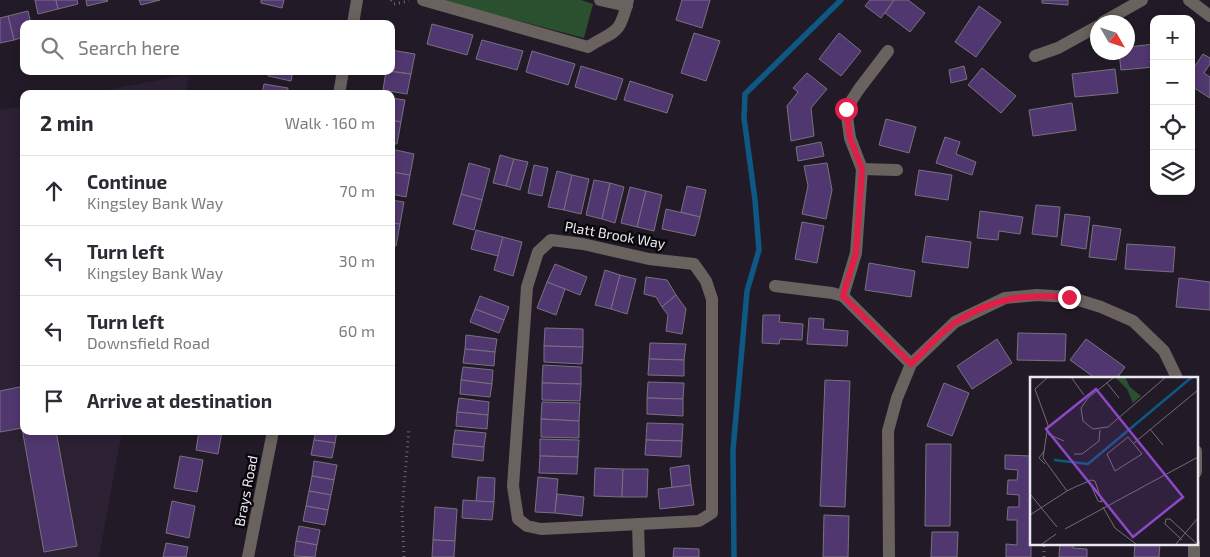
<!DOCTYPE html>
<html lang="en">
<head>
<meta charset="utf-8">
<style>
	:root { --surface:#fff; --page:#f7f7f7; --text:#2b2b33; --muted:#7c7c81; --line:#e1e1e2 }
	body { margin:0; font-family:"Exo 2",sans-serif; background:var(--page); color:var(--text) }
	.controls { position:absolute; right:15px; top:15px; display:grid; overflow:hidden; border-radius:10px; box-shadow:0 2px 8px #0003 }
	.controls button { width:45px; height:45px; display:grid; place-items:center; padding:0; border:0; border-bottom:1px solid var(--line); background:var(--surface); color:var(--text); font:25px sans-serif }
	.compass { position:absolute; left:1090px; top:15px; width:45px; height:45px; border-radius:50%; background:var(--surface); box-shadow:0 2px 8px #0003; rotate:129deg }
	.stop { position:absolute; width:15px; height:15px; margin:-11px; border:4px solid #e11d48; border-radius:50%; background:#fff }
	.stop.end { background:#e11d48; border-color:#fff; box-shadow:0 1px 5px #0008 }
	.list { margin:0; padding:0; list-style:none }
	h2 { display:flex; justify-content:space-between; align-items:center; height:65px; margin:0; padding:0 20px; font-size:21px }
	h2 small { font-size:16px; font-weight:400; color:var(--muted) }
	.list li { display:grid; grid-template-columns:32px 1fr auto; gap:15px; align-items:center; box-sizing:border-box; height:70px; padding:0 20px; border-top:1px solid var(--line) }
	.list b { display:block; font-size:19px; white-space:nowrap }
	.list p { margin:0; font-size:16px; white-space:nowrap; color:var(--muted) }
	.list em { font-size:16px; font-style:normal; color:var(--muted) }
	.icon { flex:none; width:28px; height:28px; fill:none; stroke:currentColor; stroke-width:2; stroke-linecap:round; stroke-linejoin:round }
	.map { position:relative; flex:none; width:1210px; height:557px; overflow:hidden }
	.search { position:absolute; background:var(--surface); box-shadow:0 2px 8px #0003; left:20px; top:20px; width:375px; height:55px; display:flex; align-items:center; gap:12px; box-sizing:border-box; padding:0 18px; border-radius:10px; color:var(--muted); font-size:19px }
	.panel { position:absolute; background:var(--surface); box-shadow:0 2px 8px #0003; left:20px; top:90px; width:375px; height:345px; border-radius:10px }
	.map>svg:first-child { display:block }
	.built { fill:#2b2133 }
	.green { fill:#2a502f }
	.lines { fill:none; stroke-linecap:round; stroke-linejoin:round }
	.stream { stroke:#0e5983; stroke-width:5.5 }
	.building { fill:#51376f; stroke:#777181 }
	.path { stroke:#6c6671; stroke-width:3; stroke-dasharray:1 4; stroke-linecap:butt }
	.minor { stroke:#69625e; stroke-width:12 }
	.route { stroke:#e11d48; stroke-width:6 }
	.labels { text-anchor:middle; stroke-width:5; stroke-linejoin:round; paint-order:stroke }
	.street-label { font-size:14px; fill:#ece8f0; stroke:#09070c }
	.inset-river { fill:none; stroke:#0e5983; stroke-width:2.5 }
	.inset-road { fill:none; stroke:#736d77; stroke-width:1 }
	.view { fill:#8c48c6; fill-opacity:0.15; stroke:#8c48c6; stroke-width:2.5 }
	.inset-edge { fill:none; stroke:#ece8f0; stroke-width:2.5 }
</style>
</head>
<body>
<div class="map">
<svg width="1210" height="557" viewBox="0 0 1210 557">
	<rect width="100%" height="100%" fill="#221b27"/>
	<g class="built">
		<polygon points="189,74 185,94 87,94"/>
		<polygon points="24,106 24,431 122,431 99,557 0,557 0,110"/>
	</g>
	<polygon class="green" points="439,0 581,0 593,4 584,38"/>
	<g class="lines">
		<polyline class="stream" points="734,557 733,450 747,291 759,250 755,200 744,118 745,94 841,0"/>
	</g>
	<g class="building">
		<polygon points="35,0 56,0 58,9 38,14"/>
		<polygon points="56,0 77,0 78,4 58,9"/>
		<polygon points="86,0 107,0 108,1 87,6"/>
		<polygon points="139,0 160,0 141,5"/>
		<polygon points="261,0 284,0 282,8 261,3"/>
		<polygon points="682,0 710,0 702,28 676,20"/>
		<polygon points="870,0 894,0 881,18 865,6"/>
		<polygon points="894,0 908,0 925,13 910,32 885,13"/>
		<polygon points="1042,0 1068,0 1068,5 1042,3"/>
		<polygon points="979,6 1001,22 976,57 955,42"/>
		<polygon points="28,11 31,24 24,24 24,37 14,40 8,16"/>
		<polygon points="8,16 14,40 0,43 0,18"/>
		<polygon points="432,24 473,35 467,55 427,44"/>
		<polygon points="694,33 720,41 706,81 681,73"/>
		<polygon points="839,33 861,51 841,76 819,59"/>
		<polygon points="482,40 523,51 517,70 476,59"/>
		<polygon points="1154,44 1154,67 1121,70 1119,52 1128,52 1128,47"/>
		<polygon points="391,50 415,54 411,74 391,71"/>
		<polygon points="532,51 575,64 568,85 526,72"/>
		<polygon points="1203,54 1210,58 1210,64 1204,73 1210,77 1210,98 1191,86 1191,72"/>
		<polygon points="581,66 623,79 616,100 575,87"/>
		<polygon points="964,66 967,79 951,83 949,70"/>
		<polygon points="982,68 1016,96 1001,113 968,85"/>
		<polygon points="1115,69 1118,93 1075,97 1072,74"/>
		<polygon points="269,71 293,71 291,81 268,76"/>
		<polygon points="386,71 411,74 407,94 383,90"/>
		<polygon points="807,73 827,89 811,108 814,136 791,141 787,106 798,92 793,88"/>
		<polygon points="630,81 673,95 667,113 624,100"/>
		<polygon points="264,84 288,88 287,94 262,94"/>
		<polygon points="391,98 405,100 401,122 391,120"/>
		<polygon points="1072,103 1076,130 1033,136 1029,110"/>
		<polygon points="886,119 916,127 909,153 879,145"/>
		<polygon points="391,120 401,122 397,144 391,143"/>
		<polygon points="945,137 960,142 956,154 976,162 972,175 936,163"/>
		<polygon points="821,142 824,156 798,161 796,147"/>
		<polygon points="391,149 414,154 410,175 391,172"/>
		<polygon points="500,155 514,159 506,186 493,183"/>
		<polygon points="514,159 528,162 520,190 506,186"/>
		<polygon points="469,163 490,169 482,200 461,194"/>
		<polygon points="827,163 832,190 826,219 802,214 808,186 804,166"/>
		<polygon points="534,165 548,168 542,196 528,193"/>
		<polygon points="919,170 952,175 948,200 915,195"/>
		<polygon points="557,171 572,175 564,210 548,207"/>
		<polygon points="391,172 410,175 406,197 391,194"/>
		<polygon points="572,175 589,179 581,214 564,210"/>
		<polygon points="594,180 610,183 602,219 586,215"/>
		<polygon points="610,183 624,187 615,223 602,219"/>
		<polygon points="687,186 706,190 700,217 681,212"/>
		<polygon points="630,187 646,191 637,227 621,223"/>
		<polygon points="646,191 662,195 654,231 637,227"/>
		<polygon points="461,194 482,200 474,230 453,224"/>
		<polygon points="391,200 404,202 400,224 391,223"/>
		<polygon points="1036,205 1060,207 1057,237 1032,234"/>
		<polygon points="666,209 700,217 695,236 662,229"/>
		<polygon points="980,211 1023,217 1020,234 999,231 998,240 977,238"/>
		<polygon points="1065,214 1090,217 1086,249 1061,245"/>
		<polygon points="802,222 824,226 817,263 795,259"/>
		<polygon points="391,223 400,224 396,246 391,245"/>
		<polygon points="1093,225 1121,229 1116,260 1089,257"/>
		<polygon points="476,230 503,237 498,256 471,249"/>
		<polygon points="926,236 971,242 968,268 922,262"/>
		<polygon points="503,237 522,242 513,276 494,270"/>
		<polygon points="1127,244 1175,247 1173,272 1125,269"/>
		<polygon points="869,263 915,271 911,297 865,290"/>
		<polygon points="555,264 587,277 580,295 547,282"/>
		<polygon points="605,270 620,275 611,309 595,305"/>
		<polygon points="620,275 636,279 627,314 611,309"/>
		<polygon points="646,277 667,280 676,295 662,307 656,297 644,294"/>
		<polygon points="1179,278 1210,282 1210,310 1176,307"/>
		<polygon points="547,282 565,289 556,315 537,308"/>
		<polygon points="676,295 686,309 682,334 666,331 668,315 662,307"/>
		<polygon points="480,296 509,307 504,320 475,309"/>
		<polygon points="475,309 504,320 499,333 470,322"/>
		<polygon points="763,315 780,315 779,322 803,324 802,340 780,339 779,344 762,343"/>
		<polygon points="809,318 824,319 823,329 848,331 847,346 807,344"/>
		<polygon points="545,328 583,329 583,347 544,346"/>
		<polygon points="1018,333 1066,334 1065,361 1017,360"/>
		<polygon points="466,335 497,339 495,352 465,349"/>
		<polygon points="997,339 1012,363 972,389 957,366"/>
		<polygon points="1086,339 1125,367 1117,378 1095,378 1070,360"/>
		<polygon points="650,343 686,344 684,360 649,359"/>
		<polygon points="544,346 583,347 582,364 544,362"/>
		<polygon points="465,349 495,352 494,366 463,363"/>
		<polygon points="649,359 684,360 684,376 648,375"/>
		<polygon points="543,365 581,367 581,384 542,383"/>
		<polygon points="463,367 493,370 492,384 461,380"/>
		<polygon points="461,380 492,384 490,397 460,394"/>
		<polygon points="825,380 850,381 845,507 820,506"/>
		<polygon points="648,382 684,383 683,399 647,398"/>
		<polygon points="542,383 581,384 580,401 542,400"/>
		<polygon points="944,383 969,393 952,436 927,426"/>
		<polygon points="24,386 24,431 56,431 77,546 44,552 22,428 0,432 0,391"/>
		<polygon points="459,398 489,402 488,415 457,412"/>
		<polygon points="647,398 683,399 683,416 647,414"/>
		<polygon points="542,402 580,403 579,421 541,419"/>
		<polygon points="457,412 488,415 487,429 456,426"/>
		<polygon points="541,419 579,421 579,438 541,437"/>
		<polygon points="647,423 683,424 682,441 646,440"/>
		<polygon points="455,430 486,433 484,447 453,444"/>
		<polygon points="199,431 222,431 218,454 196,450"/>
		<polygon points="316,431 337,431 335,443 314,440"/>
		<polygon points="540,439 579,440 578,457 540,456"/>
		<polygon points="314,440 335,443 332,458 311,455"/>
		<polygon points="646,440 682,441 681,457 645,455"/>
		<polygon points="453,444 484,447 483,461 452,457"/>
		<polygon points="926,444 951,444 950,526 925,526"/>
		<polygon points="1005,455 1031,456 1031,557 1006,557 1006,544 1017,545 1017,520 1007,520 1008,507 1019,507 1019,495 1007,494 1008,480 1017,480 1018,470 1005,469"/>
		<polygon points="180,456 203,460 197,492 174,488"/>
		<polygon points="540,456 578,457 577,474 539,473"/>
		<polygon points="314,461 337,465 334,480 312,476"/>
		<polygon points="689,465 691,485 672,488 670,468"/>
		<polygon points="595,468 623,469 622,497 594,496"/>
		<polygon points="623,469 648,469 647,497 622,497"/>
		<polygon points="312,476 334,480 331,495 309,491"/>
		<polygon points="478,477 495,478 494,502 476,501"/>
		<polygon points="538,477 558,479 555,513 535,512"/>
		<polygon points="691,485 694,505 660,509 658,489"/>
		<polygon points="309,491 331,495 328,510 306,506"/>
		<polygon points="557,494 584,497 582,516 555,513"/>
		<polygon points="463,500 494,502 492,520 462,518"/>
		<polygon points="172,501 195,506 189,538 166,533"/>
		<polygon points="306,506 328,510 325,525 303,521"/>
		<polygon points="435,507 457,509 455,541 433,540"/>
		<polygon points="824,515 849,516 848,557 823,557"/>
		<polygon points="299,526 320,530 317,545 296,541"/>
		<polygon points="932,532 958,532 957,557 931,557"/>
		<polygon points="433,540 455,541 454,557 432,557"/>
		<polygon points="296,541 317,545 315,557 294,556"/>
		<polygon points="166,543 188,547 186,557 163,557"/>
		<polygon points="1060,543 1073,543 1073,548 1087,549 1087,557 1059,557"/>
		<polygon points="1135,543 1160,543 1159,557 1134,557"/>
		<polygon points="674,548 699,549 699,557 673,557"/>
	</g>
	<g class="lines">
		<g class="path">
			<polyline points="391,0 394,4 409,1"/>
			<polyline points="404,557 402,511 409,428"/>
			<polyline points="1044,557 1044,543"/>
		</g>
		<g class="minor">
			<path d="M423 0 588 47C616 29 619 37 628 0"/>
			<polyline points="600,0 627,6"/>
			<polyline points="1189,0 1210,16"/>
			<polyline points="1103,22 1142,0"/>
			<polyline points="353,24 357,0"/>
			<polyline points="888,51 859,89 846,109 850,138 862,169 856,253 843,296 911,364"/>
			<polyline points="1035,56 1058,48 1098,26"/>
			<polyline points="339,94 343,71"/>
			<polyline points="862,169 897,170"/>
			<polygon points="551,240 583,244 649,259 694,264 706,281 712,299 712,513 699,521 541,529 527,526 518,519 513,486 527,287 538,252"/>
			<polyline points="775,286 832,293 843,296"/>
			<polyline points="1196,451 1196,472"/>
			<polyline points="638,524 639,557"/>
			<polyline points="248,557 273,431"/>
			<polyline points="889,557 888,431 897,398 911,364 955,322 1005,298 1037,295 1069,297 1101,307 1133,321 1164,351 1177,378"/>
			<polyline points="1194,557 1194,543"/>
		</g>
	</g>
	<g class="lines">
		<path class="route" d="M846 109 850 138 862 169 856 253 843 296 911 364C925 351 940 332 956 322 995 297 1025 294 1069 297"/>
	</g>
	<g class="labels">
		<g class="street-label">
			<text transform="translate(615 235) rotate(10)" y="5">Platt Brook Way</text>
			<text transform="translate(246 491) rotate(-79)" y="5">Brays Road</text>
		</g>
	</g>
	<g transform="translate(1030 377)">
		<rect width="168" height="168" fill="#221b27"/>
		<path d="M85 0H95L100 10 111 19 103 26 97 12Z" fill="#2a502f"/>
		<path class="inset-river" d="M24 83 58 87 162 0"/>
		<path class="inset-road" d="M18 0 5 12 18 48 13 81 37 114M41 0 54 18M83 1 58 21 51 31 53 44 63 52 78 50 136 0M77 6 89 21M120 52 133 68M18 57 34 64M98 60 112 77 85 94 77 77ZM104 66 168 13M14 74 9 81 15 87M44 77H52L69 64 70 53M0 117 27 150M73 130 85 151 106 167M0 138 37 114 45 110 59 104 61 103 65 104 72 125 68 124 59 104M35 152 168 80M152 163 135 147 136 142H140L167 167M12 167 26 157M146 167 168 141"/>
		<path class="view" d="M66 12 153 120 103 160 16 52Z"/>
		<rect width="168" height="168" class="inset-edge"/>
	</g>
</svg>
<div class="controls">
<button>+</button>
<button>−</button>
<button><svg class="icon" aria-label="locate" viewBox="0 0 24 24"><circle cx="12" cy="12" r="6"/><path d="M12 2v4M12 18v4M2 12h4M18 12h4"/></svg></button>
<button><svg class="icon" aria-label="layers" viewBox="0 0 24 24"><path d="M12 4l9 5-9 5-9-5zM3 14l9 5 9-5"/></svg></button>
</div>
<svg class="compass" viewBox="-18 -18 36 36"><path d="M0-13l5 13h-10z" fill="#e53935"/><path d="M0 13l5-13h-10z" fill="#7c7c81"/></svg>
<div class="stop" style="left:846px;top:109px"></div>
<div class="stop end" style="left:1069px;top:297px"></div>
<div class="search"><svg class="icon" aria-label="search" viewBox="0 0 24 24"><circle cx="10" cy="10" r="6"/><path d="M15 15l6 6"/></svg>Search here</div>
<section class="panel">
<h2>2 min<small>Walk · 160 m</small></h2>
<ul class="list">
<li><svg class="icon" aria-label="ahead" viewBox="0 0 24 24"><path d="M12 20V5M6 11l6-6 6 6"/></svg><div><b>Continue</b><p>Kingsley Bank Way</p></div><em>70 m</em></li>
<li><svg class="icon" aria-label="left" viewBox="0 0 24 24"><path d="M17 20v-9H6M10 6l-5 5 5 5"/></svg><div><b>Turn left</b><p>Kingsley Bank Way</p></div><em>30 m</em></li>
<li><svg class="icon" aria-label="left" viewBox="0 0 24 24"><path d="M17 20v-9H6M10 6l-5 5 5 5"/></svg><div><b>Turn left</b><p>Downsfield Road</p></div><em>60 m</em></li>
<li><svg class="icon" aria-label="arrive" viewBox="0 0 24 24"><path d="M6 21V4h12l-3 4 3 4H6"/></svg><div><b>Arrive at destination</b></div></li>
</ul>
</section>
</div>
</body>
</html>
